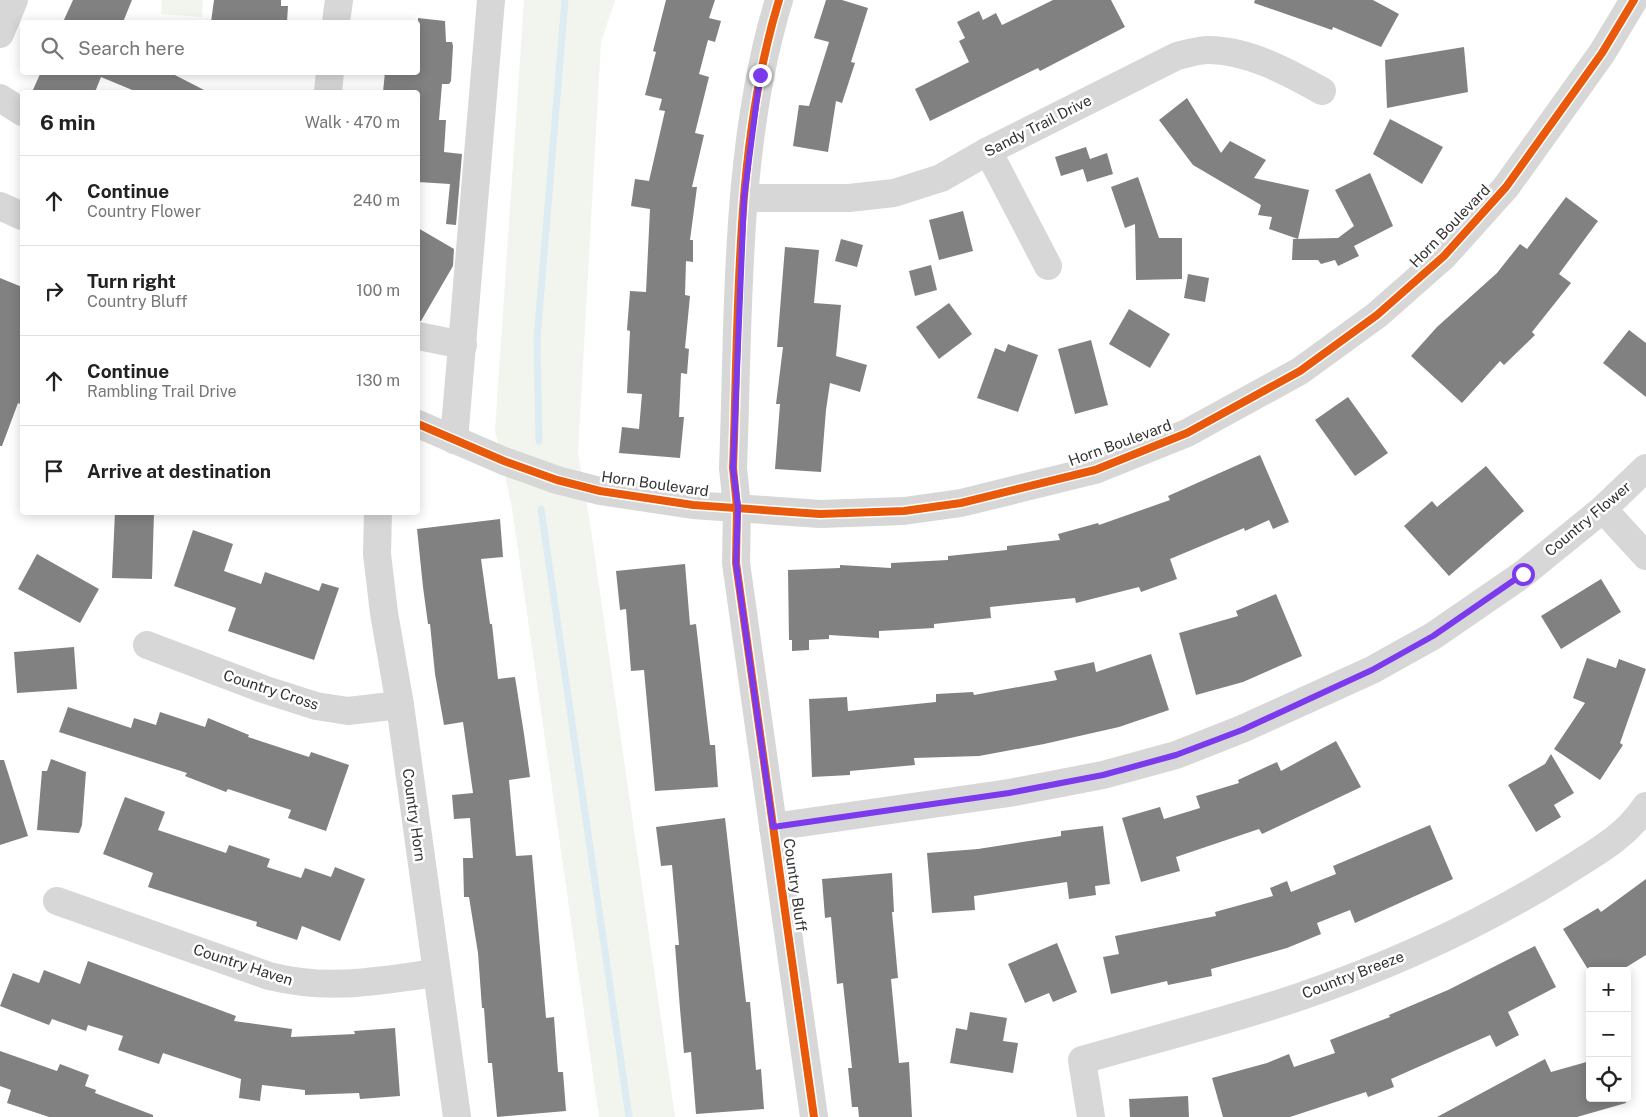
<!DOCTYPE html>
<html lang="en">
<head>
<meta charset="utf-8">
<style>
	:root { --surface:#fff; --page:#f2f2f2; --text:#222; --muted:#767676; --line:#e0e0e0 }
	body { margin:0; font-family:"Public Sans",sans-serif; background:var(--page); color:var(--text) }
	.controls { position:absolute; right:15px; bottom:15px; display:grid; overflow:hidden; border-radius:5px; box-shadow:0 2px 12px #0003 }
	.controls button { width:45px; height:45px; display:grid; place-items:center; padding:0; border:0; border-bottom:1px solid var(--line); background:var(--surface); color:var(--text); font:25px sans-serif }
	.stop { position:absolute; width:15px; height:15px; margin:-11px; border:4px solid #7c3aed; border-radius:50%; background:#fff }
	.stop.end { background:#7c3aed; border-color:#fff; box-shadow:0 1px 5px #0008 }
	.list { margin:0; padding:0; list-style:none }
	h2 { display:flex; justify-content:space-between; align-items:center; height:65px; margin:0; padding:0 20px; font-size:21px }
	h2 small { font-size:16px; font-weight:400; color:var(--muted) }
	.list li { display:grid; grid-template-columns:32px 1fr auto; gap:15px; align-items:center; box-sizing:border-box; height:90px; padding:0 20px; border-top:1px solid var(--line) }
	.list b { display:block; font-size:19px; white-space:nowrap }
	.list p { margin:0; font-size:16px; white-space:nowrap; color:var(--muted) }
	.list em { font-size:16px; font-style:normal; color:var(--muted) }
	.icon { flex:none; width:28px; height:28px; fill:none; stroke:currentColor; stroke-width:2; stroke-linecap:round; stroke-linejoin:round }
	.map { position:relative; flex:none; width:1646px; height:1117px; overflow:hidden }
	.search { position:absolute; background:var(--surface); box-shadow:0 2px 12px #0003; left:20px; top:20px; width:400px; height:55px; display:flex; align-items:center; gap:12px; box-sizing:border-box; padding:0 18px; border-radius:5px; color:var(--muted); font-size:19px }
	.panel { position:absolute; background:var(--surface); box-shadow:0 2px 12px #0003; left:20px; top:90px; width:400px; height:425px; border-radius:5px }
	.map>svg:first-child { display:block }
	.green { fill:#f1f5ed }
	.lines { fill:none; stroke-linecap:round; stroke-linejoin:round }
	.stream { stroke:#ddebf3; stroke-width:7 }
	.building { fill:#818181 }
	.minor { stroke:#d7d7d7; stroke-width:28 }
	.cycleway-casing { stroke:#fff; stroke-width:11 }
	.cycleway { stroke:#e8590c; stroke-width:8 }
	.route { stroke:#7c3aed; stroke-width:6 }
	.labels { text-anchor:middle; stroke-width:5; stroke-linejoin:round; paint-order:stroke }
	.street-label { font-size:15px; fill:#333; stroke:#fff }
</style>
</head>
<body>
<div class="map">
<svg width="1646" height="1117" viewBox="0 0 1646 1117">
	<rect width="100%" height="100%" fill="#fff"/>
	<g class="green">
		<polygon points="162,0 203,0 202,17 161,14"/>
		<polygon points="524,0 615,0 601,42 578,453 590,523 675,1117 599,1117 512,508 495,430"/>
	</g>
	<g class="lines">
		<g class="stream">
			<polyline points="539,441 537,339 565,0"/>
			<polyline points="541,509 629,1117"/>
		</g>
	</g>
	<g class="building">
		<polygon points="73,0 132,0 123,22 63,22"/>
		<polygon points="214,0 281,0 281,6 288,6 287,22 211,22"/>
		<polygon points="666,0 715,0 709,18 721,21 715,42 708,40 699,74 709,77 695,133 704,135 692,187 697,187 690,240 693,240 693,262 686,261 685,295 690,296 685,348 689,349 687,374 681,373 679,417 684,417 680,458 619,453 622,427 639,429 642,394 627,393 630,331 627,330 630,291 646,292 650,209 631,206 635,179 649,181 665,111 659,110 662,99 645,95 656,52 653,51"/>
		<polygon points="826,0 842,0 868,8 851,62 855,63 842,103 836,101 828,152 793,146 799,105 809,106 829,42 814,38"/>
		<polygon points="1053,0 1111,0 1125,27 1040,71 1038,68 930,121 915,89 969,62 959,41 965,38 957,22 979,11 983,20 996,13 1002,25"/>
		<polygon points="1255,0 1373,0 1399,14 1381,47 1333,27 1332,30 1254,3"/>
		<polygon points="418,18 445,21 446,42 452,42 453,46 451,81 449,84 442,84 439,120 446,120 444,152 462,154 456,225 446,224 450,184 418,182 418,92 383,92 385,72 418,72"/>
		<polygon points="1464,47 1468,92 1387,108 1385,60"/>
		<polygon points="41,72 169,72 208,92 137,92 101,77 95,92 32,92"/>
		<polygon points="1187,98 1221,153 1230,141 1266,160 1254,178 1309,190 1298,239 1269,229 1272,217 1258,215 1261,205 1193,165 1159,120"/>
		<polygon points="1390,119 1443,147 1422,184 1373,154"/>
		<polygon points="1086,147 1090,159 1107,153 1113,174 1087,182 1083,169 1061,176 1055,157"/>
		<polygon points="1370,173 1393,226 1354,246 1359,256 1338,266 1335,260 1321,264 1318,260 1292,260 1293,239 1338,238 1354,226 1335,190"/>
		<polygon points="1138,177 1159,238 1182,238 1182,279 1136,280 1135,224 1125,228 1111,187"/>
		<polygon points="1566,197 1598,221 1559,274 1571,283 1532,332 1535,335 1504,365 1500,361 1462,403 1411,356 1437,327 1497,273 1520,244 1527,249"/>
		<polygon points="963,211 973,251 939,260 929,220"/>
		<polygon points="418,228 454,249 453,266 421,321 418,321"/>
		<polygon points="841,239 863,245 857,267 835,261"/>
		<polygon points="785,247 819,250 814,303 841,305 836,356 867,365 860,392 830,383 826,410 821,472 775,469 780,404 776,404 783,347 777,347"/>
		<polygon points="931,265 937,290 915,296 909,271"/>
		<polygon points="1188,274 1209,278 1205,302 1184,298"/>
		<polygon points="0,278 22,287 22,405 18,403 2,446 0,446"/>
		<polygon points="949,303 972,334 939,359 916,327"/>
		<polygon points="1129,309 1170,334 1150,368 1109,344"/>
		<polygon points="1629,330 1646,343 1646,397 1603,363"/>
		<polygon points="1091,340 1108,405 1075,414 1058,349"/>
		<polygon points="1008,344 1038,355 1018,412 977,398 995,348 1005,352"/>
		<polygon points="1348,397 1388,453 1355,476 1315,420"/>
		<polygon points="1260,455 1289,522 1273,529 1269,520 1245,531 1244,528 1170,559 1177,579 1141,592 1139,587 1076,603 1075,598 990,607 991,618 934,624 934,628 879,631 879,638 829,635 829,639 809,640 809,650 792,651 792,640 789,640 788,570 840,568 840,565 891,568 891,563 948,560 948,556 1007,550 1007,546 1060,540 1058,534 1098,523 1099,525 1170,500 1168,496"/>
		<polygon points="1486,466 1524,511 1449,576 1404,526 1432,501 1437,507"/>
		<polygon points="115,512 154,512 152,579 112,578"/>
		<polygon points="500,519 503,557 481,559 490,624 492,624 498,679 515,677 524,734 530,777 509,780 516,856 532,855 546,1018 554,1017 558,1072 563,1072 566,1111 497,1117 492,1063 488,1063 484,1008 482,1008 478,953 469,897 464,897 463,858 473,858 470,818 454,819 452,795 473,793 463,722 444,725 435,674 430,624 428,624 423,587 417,529"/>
		<polygon points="193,530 233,544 224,571 261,584 265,572 319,591 322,583 339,588 314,660 228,631 236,608 174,586"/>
		<polygon points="37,554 99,589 80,623 18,589"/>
		<polygon points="685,564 690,625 696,624 710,745 715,745 718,787 655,791 644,670 631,671 626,609 620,610 616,571"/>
		<polygon points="1601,579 1621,612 1561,649 1541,616"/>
		<polygon points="1276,594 1302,656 1243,682 1196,695 1179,633 1238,616 1236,611"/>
		<polygon points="74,647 77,689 17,693 14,652"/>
		<polygon points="1151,654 1169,710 1119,727 1044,744 979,756 914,758 915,765 850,771 850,775 812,777 809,699 847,697 848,711 936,702 936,694 973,692 974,695 1057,680 1054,671 1094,662 1096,672"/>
		<polygon points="1587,658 1616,668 1619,659 1646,669 1620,743 1623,745 1600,780 1554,749 1585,703 1573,698"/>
		<polygon points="68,707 131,728 134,718 156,725 160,712 205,727 208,718 249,735 248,737 309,757 311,752 349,765 326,831 288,818 291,810 228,789 226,792 185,776 187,773 59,732"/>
		<polygon points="1336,741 1361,787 1262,834 1259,829 1176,857 1180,871 1141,882 1122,818 1160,807 1164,819 1200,808 1196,796 1239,783 1238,780 1277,762 1281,771"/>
		<polygon points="1551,754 1574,793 1554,805 1561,817 1536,832 1508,785 1545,764"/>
		<polygon points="51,759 86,772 82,825 79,833 37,830 42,771 47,771"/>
		<polygon points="0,760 4,760 28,836 0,845"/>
		<polygon points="125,797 165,812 158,830 226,853 229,845 270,859 267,867 301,878 305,868 331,877 335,867 365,879 340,941 302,926 297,940 256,926 257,922 148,887 153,873 103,854"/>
		<polygon points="725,818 746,1002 750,1002 756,1070 761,1069 764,1109 696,1114 691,1052 684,1053 680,1009 675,945 679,945 672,865 661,866 656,827"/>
		<polygon points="1430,825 1453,879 1355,923 1350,910 1317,923 1321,934 1287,948 1211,969 1212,976 1168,985 1167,981 1111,994 1103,957 1119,954 1115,936 1216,916 1215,912 1273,896 1270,888 1287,881 1291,892 1336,874 1333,866"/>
		<polygon points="1103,826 1110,884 1095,886 1096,895 1069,899 1067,882 974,896 975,910 932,913 927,853 978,849 1061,836 1061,831"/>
		<polygon points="892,873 894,912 892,912 898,978 891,979 899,1063 909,1062 912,1117 859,1117 858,1107 852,1107 848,1068 852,1068 843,983 837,984 831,917 825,918 822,879"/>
		<polygon points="1646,879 1646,955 1620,971 1589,971 1563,929 1598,908 1601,912"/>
		<polygon points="1057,943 1077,992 1053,1002 1049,993 1025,1003 1008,964"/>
		<polygon points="1535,946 1556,987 1508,1012 1519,1035 1496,1047 1490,1035 1391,1079 1394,1087 1368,1097 1366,1092 1290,1117 1223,1117 1212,1078 1267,1063 1289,1054 1294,1067 1335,1053 1330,1040 1390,1017 1389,1015 1448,990"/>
		<polygon points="88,961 236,1016 234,1021 292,1029 291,1037 355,1034 354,1031 395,1028 400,1096 360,1099 359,1093 305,1095 305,1090 262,1085 260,1101 239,1098 241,1079 163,1053 159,1064 118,1050 123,1036 88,1025 86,1031 52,1019 49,1025 0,1006 13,973 39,983 44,970 80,984"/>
		<polygon points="970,1012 1007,1018 1003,1041 1018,1043 1013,1073 950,1063 956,1028 967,1030"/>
		<polygon points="0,1051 57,1071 60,1064 89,1075 85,1086 96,1090 95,1093 153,1115 153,1117 49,1117 7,1103 11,1090 0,1086"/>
		<polygon points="1545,1059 1551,1072 1590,1061 1590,1098 1625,1098 1626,1103 1577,1117 1437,1117"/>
		<polygon points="1188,1096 1189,1117 1130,1117 1129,1099"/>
	</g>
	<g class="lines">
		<g class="minor">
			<path d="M779 0C734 147 739 315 733 468L737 507 736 563 814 1117"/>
			<polyline points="336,22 339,0"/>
			<polyline points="0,34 14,0"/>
			<polyline points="328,92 330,72"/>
			<polyline points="0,98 22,112"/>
			<polyline points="988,151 1048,266"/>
			<path d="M744 198H849L894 193 941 178 988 151 1177 56C1187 54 1198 50 1208 50 1248 50 1288 72 1322 91"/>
			<polyline points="0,206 22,216"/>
			<polyline points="418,336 463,345"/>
			<polyline points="418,424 504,461 557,480 600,491 693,505 820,514 904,511 961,503 1095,470 1187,433 1300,371 1377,315 1444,256 1506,187 1602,53 1634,0"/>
			<polyline points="454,440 491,0"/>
			<polyline points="1603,509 1646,556"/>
			<polyline points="378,512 377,554 384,613 400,705 457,1117"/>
			<polyline points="147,645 266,690 316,706 348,711 400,705"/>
			<polyline points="773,827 1009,793 1103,775 1176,755 1242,729 1372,670 1433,636 1523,574 1603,509 1646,468"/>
			<path d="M57 901 269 976C330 991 375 981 436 973"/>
			<path d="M1091 1117 1082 1060C1154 1039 1228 1021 1299 997 1390 966 1480 925 1562 874 1593 854 1625 838 1646 806"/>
		</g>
		<defs>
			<g id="cycleway">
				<path d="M779 0C734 147 739 315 733 468L737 507 736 563 814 1117"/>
				<polyline points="418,424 504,461 557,480 600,491 693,505 820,514 904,511 961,503 1095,470 1187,433 1300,371 1377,315 1444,256 1506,187 1602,53 1634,0"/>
			</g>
		</defs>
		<use href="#cycleway" class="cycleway-casing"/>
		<use href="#cycleway" class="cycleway"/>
	</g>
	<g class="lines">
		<polyline class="route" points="760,75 744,198 733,468 738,507 736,563 773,827 1009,793 1103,775 1176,755 1242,730 1372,670 1433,636 1523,574"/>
	</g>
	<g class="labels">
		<g class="street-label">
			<text transform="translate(1038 126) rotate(-27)" y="5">Sandy Trail Drive</text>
			<text transform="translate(1450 226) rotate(-46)" y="5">Horn Boulevard</text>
			<text transform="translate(1120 443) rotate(-20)" y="5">Horn Boulevard</text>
			<text transform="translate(655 484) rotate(8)" y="5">Horn Boulevard</text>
			<text transform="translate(1588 519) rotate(-40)" y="5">Country Flower</text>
			<text transform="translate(271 690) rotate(18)" y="5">Country Cross</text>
			<text transform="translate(414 815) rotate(82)" y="5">Country Horn</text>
			<text transform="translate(795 885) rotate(82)" y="5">Country Bluff</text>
			<text transform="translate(243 965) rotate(18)" y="5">Country Haven</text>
			<text transform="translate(1353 975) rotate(-21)" y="5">Country Breeze</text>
		</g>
	</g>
</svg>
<div class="controls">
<button>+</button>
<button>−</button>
<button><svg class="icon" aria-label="locate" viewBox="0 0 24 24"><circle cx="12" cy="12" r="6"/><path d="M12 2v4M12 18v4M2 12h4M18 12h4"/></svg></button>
</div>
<div class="stop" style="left:1523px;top:574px"></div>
<div class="stop end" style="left:760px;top:75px"></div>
<div class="search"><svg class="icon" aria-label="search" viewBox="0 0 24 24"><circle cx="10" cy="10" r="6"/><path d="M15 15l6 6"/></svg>Search here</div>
<section class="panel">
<h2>6 min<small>Walk · 470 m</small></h2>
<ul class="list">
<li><svg class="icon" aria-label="ahead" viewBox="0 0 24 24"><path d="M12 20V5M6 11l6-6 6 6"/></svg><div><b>Continue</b><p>Country Flower</p></div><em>240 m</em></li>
<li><svg class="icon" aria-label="right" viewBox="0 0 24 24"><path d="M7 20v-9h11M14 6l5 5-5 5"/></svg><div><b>Turn right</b><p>Country Bluff</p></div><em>100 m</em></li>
<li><svg class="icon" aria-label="ahead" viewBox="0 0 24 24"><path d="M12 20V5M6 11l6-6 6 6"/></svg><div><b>Continue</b><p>Rambling Trail Drive</p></div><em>130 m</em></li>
<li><svg class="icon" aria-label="arrive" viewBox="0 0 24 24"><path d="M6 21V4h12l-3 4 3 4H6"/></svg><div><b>Arrive at destination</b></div></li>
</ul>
</section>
</div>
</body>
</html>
